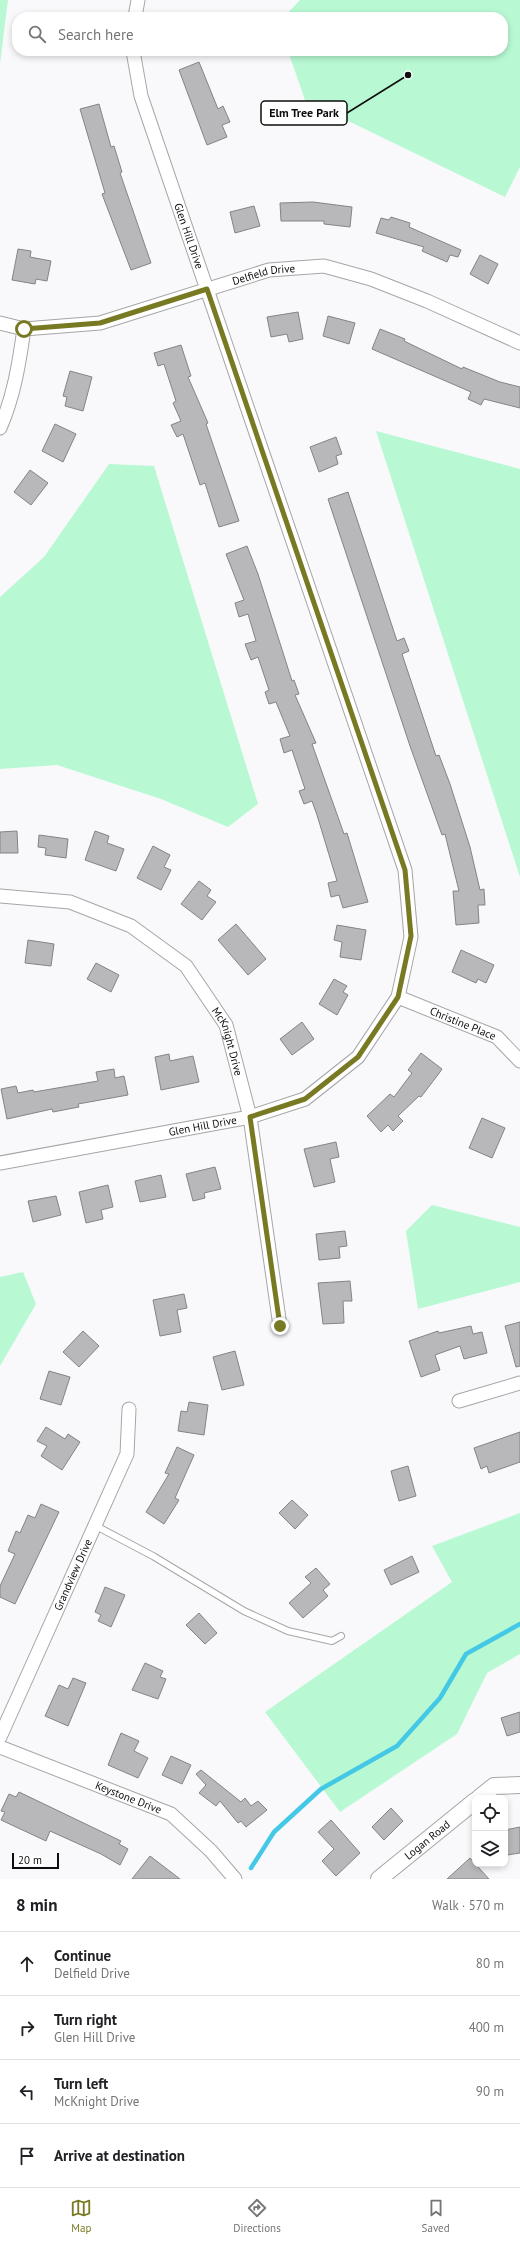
<!DOCTYPE html>
<html lang="en">
<head>
<meta charset="utf-8">
<style>
	:root { --surface:#fff; --page:#f6f6f6; --text:#202124; --muted:#757577; --line:#e0e0e0; --accent:#787a23 }
	body { margin:0; font-family:"PT Sans",sans-serif; background:var(--page); color:var(--text) }
	.controls { position:absolute; right:12px; bottom:12px; display:grid; overflow:hidden; border-radius:8px; box-shadow:0 2px 6px #0003 }
	.controls button { width:36px; height:36px; display:grid; place-items:center; padding:0; border:0; border-bottom:1px solid var(--line); background:var(--surface); color:var(--text); font:20px sans-serif }
	.scale { position:absolute; left:12px; bottom:10px; width:47px; box-sizing:border-box; padding-left:4px; border:2px solid #0c0d0d; border-top:0; font-size:11px; line-height:14px; white-space:nowrap; color:#0c0d0d; -webkit-text-stroke:3px #fff; paint-order:stroke }
	.stop { position:absolute; width:12px; height:12px; margin:-9px; border:3px solid #787a23; border-radius:50%; background:#fff }
	.stop.end { background:#787a23; border-color:#fff; box-shadow:0 1px 4px #0008 }
	.list { margin:0; padding:0; list-style:none }
	h2 { display:flex; justify-content:space-between; align-items:center; height:52px; margin:0; padding:0 16px; font-size:17px }
	h2 small { font-size:13px; font-weight:400; color:var(--muted) }
	.list li { display:grid; grid-template-columns:26px 1fr auto; gap:12px; align-items:center; box-sizing:border-box; height:64px; padding:0 16px; border-top:1px solid var(--line) }
	.list b { display:block; font-size:15px; white-space:nowrap }
	.list p { margin:0; font-size:13px; white-space:nowrap; color:var(--muted) }
	.list em { font-size:13px; font-style:normal; color:var(--muted) }
	.icon { flex:none; width:22px; height:22px; fill:none; stroke:currentColor; stroke-width:2; stroke-linecap:round; stroke-linejoin:round }
	.map { position:relative; flex:none; width:520px; height:1879px; overflow:hidden }
	.search { position:absolute; background:var(--surface); box-shadow:0 2px 6px #0003; left:12px; right:12px; top:12px; height:44px; display:flex; align-items:center; gap:10px; box-sizing:border-box; padding:0 14px; border-radius:16px; color:var(--muted); font-size:15px }
	.sheet { height:308px; background:var(--surface) }
	nav { display:flex; justify-content:space-around; align-items:center; box-sizing:border-box; height:56px; border-top:1px solid var(--line); background:var(--surface); font-size:11px; color:var(--muted) }
	nav a { display:grid; justify-items:center; gap:2px }
	nav .on { color:var(--accent) }
	.map>svg:first-child { display:block }
	.green { fill:#b8f9d3 }
	.lines { fill:none; stroke-linecap:round; stroke-linejoin:round }
	.stream { stroke:#43c8e5; stroke-width:4.5 }
	.building { fill:#b8b8bb; stroke:#848487 }
	.service-casing { stroke:#a6a6a8; stroke-width:8 }
	.minor-casing { stroke:#a6a6a8; stroke-width:15 }
	.tertiary-casing { stroke:#a6a6a8; stroke-width:18 }
	.service { stroke:#fff; stroke-width:6 }
	.minor { stroke:#fff; stroke-width:13 }
	.tertiary { stroke:#fff; stroke-width:16 }
	.route { stroke:#787a23; stroke-width:5 }
	.labels { text-anchor:middle; stroke-width:3; stroke-linejoin:round; paint-order:stroke }
	.street-label { font-size:11px; fill:#0c0d0d; stroke:#fff }
	.leader { fill:none; stroke:#0c0d0d; stroke-width:1.5 }
	.callout-dot { fill:#0c0d0d; stroke:#fff; stroke-width:1.5 }
	.callout { fill:#fff; stroke:#0c0d0d; stroke-width:1.5 }
	.callout-label { font-size:12px; text-anchor:middle; font-weight:bold; fill:#0c0d0d }
</style>
</head>
<body>
<div class="map">
<svg width="520" height="1879" viewBox="0 0 520 1879">
	<rect width="100%" height="100%" fill="#f9f9fc"/>
	<g class="green">
		<polygon points="0,0 8,0 0,64"/>
		<polygon points="300,0 520,0 520,167 505,197 305,100 288,51 503,51 503,17 284,17"/>
		<polygon points="376,431 520,469 520,877"/>
		<polygon points="109,464 154,466 258,804 228,827 161,799 57,765 0,769 0,597 44,557"/>
		<polygon points="432,1205 520,1227 520,1282 418,1309 406,1231"/>
		<polygon points="23,1272 36,1304 0,1366 0,1277"/>
		<polygon points="520,1513 520,1654 487,1673 457,1734 340,1812 265,1712 452,1582 432,1546"/>
	</g>
	<g class="lines">
		<polyline class="stream" points="251,1868 274,1832 321,1789 397,1746 440,1698 466,1654 520,1624"/>
	</g>
	<g class="building">
		<polygon points="199,62 218,109 223,106 230,122 222,125 227,137 207,145 179,70"/>
		<polygon points="99,104 111,147 114,146 122,172 120,173 151,263 131,270 102,194 105,193 80,109"/>
		<polygon points="313,202 352,207 350,227 324,224 324,221 281,221 280,203"/>
		<polygon points="254,206 260,226 235,233 230,212"/>
		<polygon points="391,217 410,223 409,227 461,250 458,257 450,255 447,262 422,251 424,247 376,233 381,218 389,220"/>
		<polygon points="18,249 31,251 30,257 51,261 47,281 36,279 35,284 12,280"/>
		<polygon points="480,255 498,264 488,284 470,274"/>
		<polygon points="298,312 303,339 289,342 287,334 271,337 267,317"/>
		<polygon points="328,316 355,323 349,344 323,336"/>
		<polygon points="380,329 405,339 404,341 462,369 463,367 500,382 520,387 520,408 484,399 481,405 468,399 471,392 372,349"/>
		<polygon points="181,345 191,376 188,377 208,423 206,424 239,521 219,527 205,483 200,485 183,434 177,437 171,425 181,421 173,403 176,401 164,364 158,366 154,353"/>
		<polygon points="70,371 92,377 83,411 65,406 67,397 63,396"/>
		<polygon points="55,424 76,434 63,462 42,451"/>
		<polygon points="336,437 342,454 336,456 338,464 319,472 310,447"/>
		<polygon points="30,470 48,483 31,505 14,492"/>
		<polygon points="348,492 397,641 404,638 409,651 402,654 436,756 439,755 450,784 470,847 480,890 484,889 485,905 478,905 479,923 456,925 453,891 459,891 445,834 442,835 410,746 328,499"/>
		<polygon points="247,546 258,574 292,681 294,680 299,694 295,695 316,743 312,744 344,834 347,833 368,902 343,908 339,895 331,897 328,883 337,881 317,815 312,801 304,804 299,791 305,789 292,750 284,753 280,739 290,736 276,702 269,704 265,692 269,690 258,657 251,660 245,644 256,641 248,614 239,617 235,603 244,600 226,554"/>
		<polygon points="17,831 18,853 0,853 0,832"/>
		<polygon points="95,831 109,836 107,843 124,849 116,871 85,860"/>
		<polygon points="39,835 68,839 66,858 45,855 46,848 38,847"/>
		<polygon points="153,846 170,855 164,867 171,870 161,890 137,878"/>
		<polygon points="199,881 211,890 207,896 216,902 202,920 181,904"/>
		<polygon points="236,924 266,959 248,975 218,940"/>
		<polygon points="337,925 366,930 361,960 340,957 342,942 334,940"/>
		<polygon points="28,940 54,944 51,966 25,963"/>
		<polygon points="461,950 494,965 486,983 478,979 476,983 452,972"/>
		<polygon points="96,963 119,975 111,992 87,979"/>
		<polygon points="334,979 347,986 343,992 348,995 337,1015 319,1004"/>
		<polygon points="302,1022 314,1039 292,1055 280,1039"/>
		<polygon points="421,1053 442,1069 440,1072 421,1097 419,1096 398,1116 403,1121 393,1131 388,1125 381,1132 367,1116 390,1094 394,1097 412,1073 408,1070"/>
		<polygon points="169,1054 170,1061 193,1056 199,1082 161,1090 155,1057"/>
		<polygon points="114,1069 115,1078 124,1076 128,1095 78,1104 79,1107 53,1112 52,1109 7,1119 1,1089 16,1086 18,1093 33,1090 34,1092 98,1081 96,1072"/>
		<polygon points="482,1118 505,1128 492,1158 469,1148"/>
		<polygon points="336,1142 339,1157 330,1159 335,1182 314,1187 304,1149"/>
		<polygon points="215,1167 221,1189 204,1193 205,1198 193,1201 186,1174"/>
		<polygon points="161,1175 166,1197 140,1202 135,1181"/>
		<polygon points="108,1185 113,1207 101,1210 103,1219 86,1223 79,1192"/>
		<polygon points="56,1196 61,1215 33,1222 28,1201"/>
		<polygon points="345,1231 347,1246 339,1247 340,1258 319,1260 316,1234"/>
		<polygon points="350,1281 352,1301 343,1301 344,1323 323,1324 318,1283"/>
		<polygon points="184,1294 187,1308 177,1310 181,1332 160,1336 153,1300"/>
		<polygon points="520,1322 520,1366 516,1367 505,1326"/>
		<polygon points="471,1326 473,1334 482,1332 487,1353 464,1359 460,1346 435,1355 440,1370 421,1377 409,1341 438,1331 439,1333"/>
		<polygon points="83,1331 99,1346 79,1367 63,1352"/>
		<polygon points="235,1351 244,1385 222,1390 213,1357"/>
		<polygon points="49,1371 70,1377 61,1405 40,1399"/>
		<polygon points="189,1402 208,1405 204,1435 178,1431 181,1411 187,1412"/>
		<polygon points="46,1427 65,1439 68,1434 80,1442 62,1470 41,1456 47,1446 37,1441"/>
		<polygon points="520,1432 520,1462 489,1473 487,1466 481,1469 474,1448"/>
		<polygon points="177,1447 194,1455 175,1498 179,1500 164,1524 146,1512 169,1474 165,1473"/>
		<polygon points="408,1466 416,1496 399,1501 391,1471"/>
		<polygon points="292,1500 308,1515 295,1529 279,1513"/>
		<polygon points="41,1504 59,1512 15,1604 0,1597 0,1586 15,1554 8,1551 16,1531 20,1533 28,1515 35,1518"/>
		<polygon points="412,1556 419,1572 391,1585 384,1570"/>
		<polygon points="316,1568 330,1584 323,1590 328,1596 303,1618 289,1603 311,1583 305,1577"/>
		<polygon points="105,1587 125,1595 111,1627 98,1621 101,1615 95,1612"/>
		<polygon points="199,1613 217,1633 205,1644 186,1625"/>
		<polygon points="145,1663 163,1671 160,1677 166,1679 158,1699 132,1690"/>
		<polygon points="73,1678 86,1683 68,1726 45,1716 59,1685 68,1689"/>
		<polygon points="520,1712 520,1732 507,1736 501,1718"/>
		<polygon points="121,1733 139,1741 134,1751 148,1758 138,1778 108,1765"/>
		<polygon points="171,1756 191,1765 182,1784 162,1775"/>
		<polygon points="201,1770 241,1802 245,1798 251,1806 258,1801 267,1810 246,1827 241,1821 238,1823 220,1801 216,1806 199,1793 206,1785 196,1774"/>
		<polygon points="19,1792 121,1841 119,1844 128,1849 120,1865 101,1854 50,1831 46,1841 1,1820 5,1812 1,1811 9,1794 16,1797"/>
		<polygon points="391,1808 403,1821 384,1840 372,1827"/>
		<polygon points="331,1820 360,1853 336,1876 322,1861 334,1849 318,1832"/>
		<polygon points="520,1827 520,1853 507,1855 505,1830"/>
		<polygon points="150,1856 180,1879 132,1879"/>
		<polygon points="470,1858 489,1879 447,1879"/>
	</g>
	<g class="lines">
		<defs>
			<polyline id="service" points="96,1526 153,1556 244,1611 288,1631 332,1641 341,1636"/>
			<g id="minor">
				<polyline points="135,17 138,0"/>
				<path id="s1" d="M0 323 24 329 100 323 269 270 324 266 371 279 427 301 520 343"/>
				<path d="M0 428C14 396 19 364 24 329"/>
				<path id="s2" d="M0 896 70 902 131 926 186 966 226 1025 250 1117 280 1326"/>
				<path id="s3" d="M398 997 497 1037 520 1061"/>
				<path id="s4" d="M0 1163 250 1117 305 1099 358 1057 398 997 411 937 405 870 141 96 133 51"/>
				<polyline points="459,1401 520,1383"/>
				<path id="s5" d="M0 1737 127 1454 129 1409"/>
				<path id="s6" d="M0 1747 171 1814 211 1851 235 1879"/>
			</g>
			<g id="tertiary">
				<polyline points="479,1798 494,1786 520,1785"/>
				<path id="s7" d="M379 1879 475 1801"/>
			</g>
		</defs>
		<use href="#service" class="service-casing"/>
		<use href="#minor" class="minor-casing"/>
		<use href="#tertiary" class="tertiary-casing"/>
		<use href="#service" class="service"/>
		<use href="#minor" class="minor"/>
		<use href="#tertiary" class="tertiary"/>
	</g>
	<g class="lines">
		<polyline class="route" points="24,329 100,323 207,289 405,870 411,936 398,997 358,1057 305,1099 250,1117 280,1326"/>
	</g>
	<g class="labels">
		<g class="street-label">
			<text transform="translate(189 236) rotate(71)" y="4">Glen Hill Drive</text>
			<text dy="4" stroke="none"><textPath href="#s1" startOffset="272">Delfield Drive</textPath></text>
			<text dy="4" stroke="none"><textPath href="#s3" startOffset="70">Christine Place</textPath></text>
			<text dy="4" stroke="none"><textPath href="#s2" startOffset="291">McKnight Drive</textPath></text>
			<text dy="4" stroke="none"><textPath href="#s4" startOffset="206">Glen Hill Drive</textPath></text>
			<text dy="4" stroke="none"><textPath href="#s5" startOffset="178">Grandview Drive</textPath></text>
			<text dy="4" stroke="none"><textPath href="#s6" startOffset="138">Keystone Drive</textPath></text>
			<text dy="4" stroke="none"><textPath href="#s7" startOffset="62">Logan Road</textPath></text>
		</g>
	</g>
	<path class="leader" d="M408 75L347 113"/>
	<circle class="callout-dot" cx="408" cy="75" r="4"/>
	<rect class="callout" x="261" y="101" width="86" height="24" rx="4"/>
	<g class="callout-label">
		<text x="304" y="117">Elm Tree Park</text>
	</g>
</svg>
<div class="controls">
<button><svg class="icon" aria-label="locate" viewBox="0 0 24 24"><circle cx="12" cy="12" r="6"/><path d="M12 2v4M12 18v4M2 12h4M18 12h4"/></svg></button>
<button><svg class="icon" aria-label="layers" viewBox="0 0 24 24"><path d="M12 4l9 5-9 5-9-5zM3 14l9 5 9-5"/></svg></button>
</div>
<div class="scale">20 m</div>
<div class="stop" style="left:24px;top:329px"></div>
<div class="stop end" style="left:280px;top:1326px"></div>
<div class="search"><svg class="icon" aria-label="search" viewBox="0 0 24 24"><circle cx="10" cy="10" r="6"/><path d="M15 15l6 6"/></svg>Search here</div>
</div>
<section class="sheet">
<h2>8 min<small>Walk · 570 m</small></h2>
<ul class="list">
<li><svg class="icon" aria-label="ahead" viewBox="0 0 24 24"><path d="M12 20V5M6 11l6-6 6 6"/></svg><div><b>Continue</b><p>Delfield Drive</p></div><em>80 m</em></li>
<li><svg class="icon" aria-label="right" viewBox="0 0 24 24"><path d="M7 20v-9h11M14 6l5 5-5 5"/></svg><div><b>Turn right</b><p>Glen Hill Drive</p></div><em>400 m</em></li>
<li><svg class="icon" aria-label="left" viewBox="0 0 24 24"><path d="M17 20v-9H6M10 6l-5 5 5 5"/></svg><div><b>Turn left</b><p>McKnight Drive</p></div><em>90 m</em></li>
<li><svg class="icon" aria-label="arrive" viewBox="0 0 24 24"><path d="M6 21V4h12l-3 4 3 4H6"/></svg><div><b>Arrive at destination</b></div></li>
</ul>
</section>
<nav>
<a class="on"><svg class="icon" aria-label="map" viewBox="0 0 24 24"><path d="M3 6l6-2 6 2 6-2v14l-6 2-6-2-6 2zM9 4v14M15 6v14"/></svg>Map</a>
<a><svg class="icon" aria-label="directions" viewBox="0 0 24 24"><path d="M12 3l9 9-9 9-9-9zM9 14v-3h6M13 9l2 2-2 2"/></svg>Directions</a>
<a><svg class="icon" aria-label="saved" viewBox="0 0 24 24"><path d="M7 4h10v16l-5-4-5 4z"/></svg>Saved</a>
</nav>
</body>
</html>
